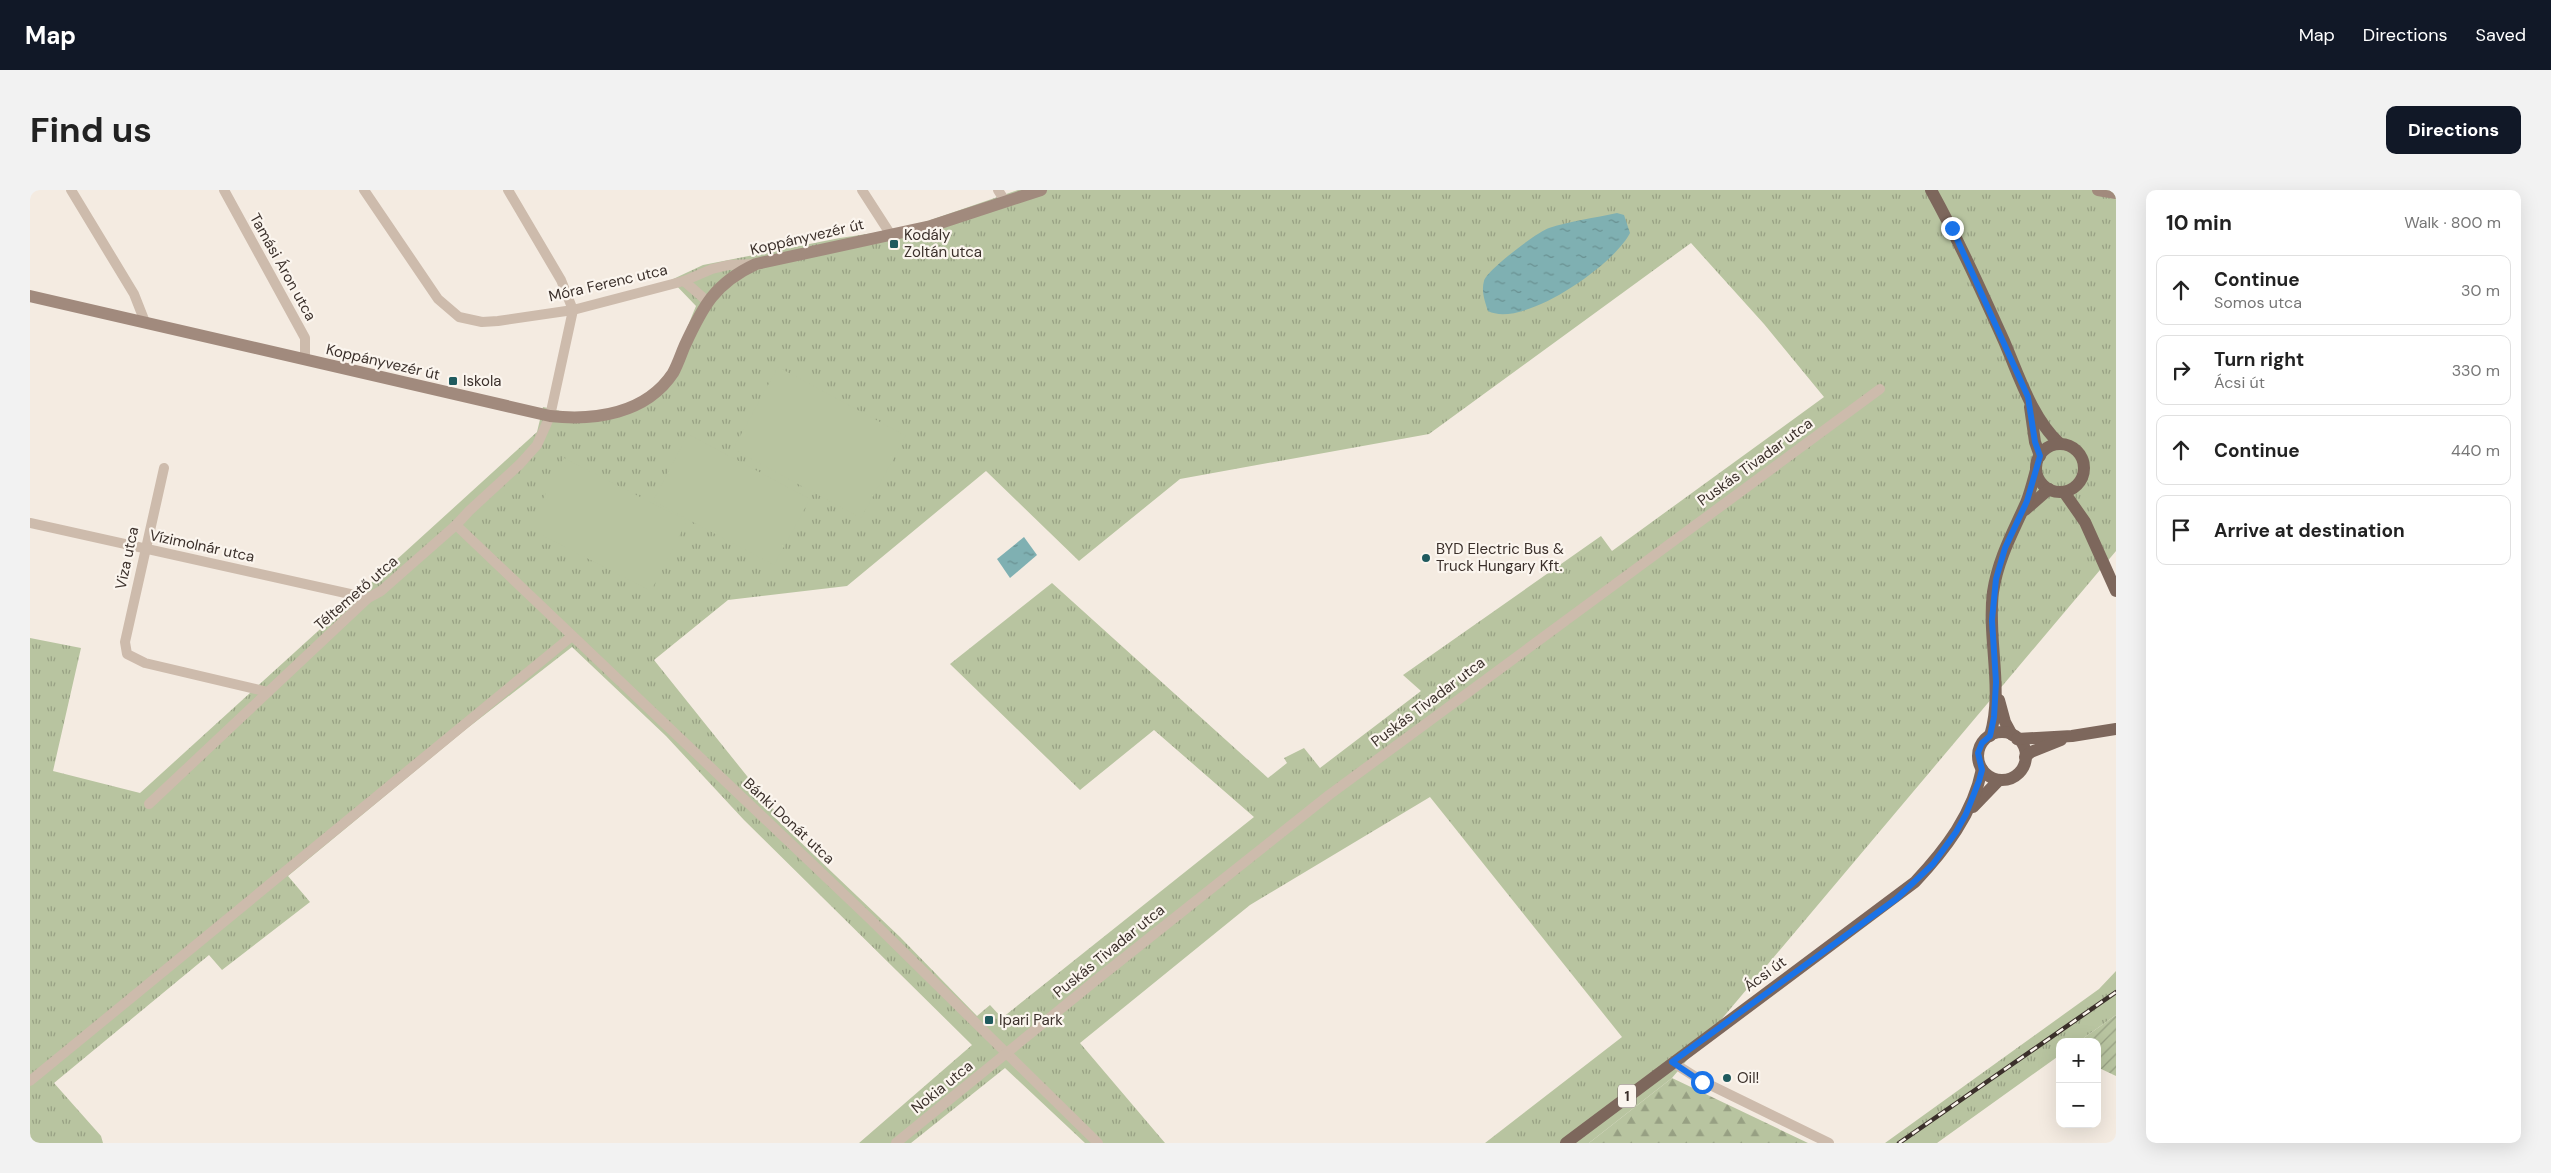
<!DOCTYPE html>
<html lang="en">
<head>
<meta charset="utf-8">
<style>
	:root { --surface:#fff; --page:#f2f2f2; --text:#222; --muted:#767676; --line:#e0e0e0; --accent:#111827 }
	body { margin:0; font-family:"DM Sans",sans-serif; background:var(--page); color:var(--text) }
	.controls { position:absolute; right:15px; bottom:15px; display:grid; overflow:hidden; border-radius:10px; box-shadow:0 5px 20px #0002 }
	.controls button { width:45px; height:45px; display:grid; place-items:center; padding:0; border:0; border-bottom:1px solid var(--line); background:var(--surface); color:var(--text); font:25px sans-serif }
	.stop { position:absolute; width:15px; height:15px; margin:-11px; border:4px solid #1a73e8; border-radius:50%; background:#fff }
	.stop.end { background:#1a73e8; border-color:#fff; box-shadow:0 1px 5px #0008 }
	.list { margin:0; padding:0; list-style:none }
	h2 { display:flex; justify-content:space-between; align-items:center; height:65px; margin:0; padding:0 20px; font-size:21px }
	h2 small { font-size:16px; font-weight:400; color:var(--muted) }
	.list li { display:grid; grid-template-columns:32px 1fr auto; gap:15px; align-items:center; box-sizing:border-box; height:70px; margin:0 10px 10px; padding:0 10px; border:1px solid var(--line); border-radius:10px }
	.list b { display:block; font-size:19px; white-space:nowrap }
	.list p { margin:0; font-size:16px; white-space:nowrap; color:var(--muted) }
	.list em { font-size:16px; font-style:normal; color:var(--muted) }
	.icon { flex:none; width:28px; height:28px; fill:none; stroke:currentColor; stroke-width:2; stroke-linecap:round; stroke-linejoin:round }
	.map { position:relative; flex:none; width:2086px; height:953px; overflow:hidden; border-radius:10px }
	header { display:flex; align-items:center; gap:30px; box-sizing:border-box; height:70px; padding:0 25px; background:var(--accent); color:#fff }
	header strong { font-size:24px }
	nav { display:flex; gap:28px; margin-inline-start:auto; font-size:18px }
	.intro { display:flex; align-items:center; justify-content:space-between; box-sizing:border-box; height:120px; padding:0 30px }
	h1 { margin:0; font-size:35px }
	.button { padding:12px 22px; border-radius:10px; background:var(--accent); color:#fff; font-size:18px; font-weight:700 }
	main { display:flex; gap:30px; padding:0 30px }
	aside { flex:1; background:var(--surface); border-radius:10px; box-shadow:0 5px 20px #0002 }
	.map>svg:first-child { display:block }
	.grass { fill:url(#grass-tufts); fill-rule:evenodd }
	.forest { fill:url(#forest-firs) }
	.garden { fill:url(#garden-furrows) }
	.pitch { fill:#b8c4a0 }
	.water { fill:url(#water-ripples) }
	.lines { fill:none; stroke-linecap:round; stroke-linejoin:round }
	.street { stroke:#cdbbac; stroke-width:10 }
	.secondary { stroke:#a18a7d; stroke-width:12 }
	.primary { stroke:#7d675c; stroke-width:12 }
	.rail-casing { stroke:#3b302b; stroke-width:4.5 }
	.rail { stroke:#fbf5ee; stroke-width:2.5; stroke-dasharray:8; stroke-linecap:butt }
	.route { stroke:#1a73e8; stroke-width:6 }
	.poi-dot { fill:#1f5a5e; stroke:#fbf5ee; stroke-width:2 }
	.labels { text-anchor:middle; stroke-width:4.5; stroke-linejoin:round; paint-order:stroke }
	.shield { fill:#fbf5ee; stroke:#756b66; stroke-width:1 }
	.shield-label { font-size:14px; font-weight:bold; fill:#3b302b }
	.poi-label { font-size:15px; fill:#3b302b; stroke:#fbf5ee; text-anchor:start }
	.street-label { font-size:15px; fill:#3b302b; stroke:#fbf5ee }
</style>
</head>
<body>
<header>
<strong>Map</strong>
<nav><a>Map</a><a>Directions</a><a>Saved</a></nav>
</header>
<div class="intro"><h1>Find us</h1><a class="button">Directions</a></div>
<main>
<div class="map">
<svg width="2086" height="953" viewBox="0 0 2086 953">
	<defs>
		<pattern id="grass-tufts" width="24" height="20" patternUnits="userSpaceOnUse" patternTransform="scale(1.25)"><rect width="24" height="20" fill="#b8c4a0"/><path d="M3 7l-1-3M5 7V3M7 7l1-3M15 17l-1-3M17 17v-4M19 17l1-3" fill="none" stroke="#97a083"/></pattern>
		<pattern id="forest-firs" width="22" height="20" patternUnits="userSpaceOnUse" patternTransform="scale(1.25)"><rect width="22" height="20" fill="#b8c4a0"/><path d="M5 1l3.5 6h-7zM16 11l3.5 6h-7z" fill="#97a083"/></pattern>
		<pattern id="garden-furrows" width="10" height="10" patternUnits="userSpaceOnUse" patternTransform="scale(1.25)"><rect width="10" height="10" fill="#b8c4a0"/><path d="M-1 1l2-2M0 10L10 0M9 11l2-2" fill="none" stroke="#97a083"/></pattern>
		<pattern id="water-ripples" width="26" height="14" patternUnits="userSpaceOnUse" patternTransform="scale(1.25)"><rect width="26" height="14" fill="#7fb0b2"/><path d="M2 4q2-2 4 0t4 0M15 11q2-2 4 0t4 0" fill="none" stroke="#699091"/></pattern>
	</defs>
	<rect width="100%" height="100%" fill="#f4ebe1"/>
	<g class="grass">
		<path d="M988 0H2086V361L1642 888 1559 953H1455L1592 847 1400 607 1220 715 1050 853 1135 953H1055L975 878 881 953H829L942 855 714 630 636 546 542 457 435 540 258 686 280 712 192 780 179 765 24 893 71 946 73 953H0V448L51 458 23 581 110 603 507 242 513 217C524 219 535 223 546 224 579 228 622 207 639 179 650 160 657 137 666 116L641 90 673 75 810 48 877 38ZM1661 53 1734 134 1794 207 1582 361 1571 346 1373 485 1391 501 1290 578 1274 558 1254 568 1257 573 1238 588 1022 393 920 474 1050 600 1124 540 1224 627 972 828 960 815 947 826 870 747 741 624 745 621 624 470 698 410 817 396 956 281 1049 371 1150 289 1399 244Z"/>
		<polygon points="2086,781 2086,825 2048,852 2030,852 2030,865 1907,953 1855,953 2069,799"/>
	</g>
	<polygon class="forest" points="1642,888 1778,953 1559,953"/>
	<polygon class="garden" points="2086,825 2086,886 2067,877 2067,852 2048,852"/>
	<g class="pitch">
		<polygon points="748,177 876,246 831,328 703,259"/>
		<polygon points="658,244 780,309 744,375 623,311"/>
		<polygon points="534,268 657,331 621,401 498,338"/>
	</g>
	<g class="water">
		<path d="M1587 23 1594 25 1600 43C1584 75 1493 139 1458 121 1455 112 1451 101 1454 91 1457 80 1507 42 1519 38 1540 31 1565 28 1587 23Z"/>
		<polygon points="994,347 1007,365 980,388 967,369"/>
	</g>
	<g class="lines">
		<g class="street">
			<polyline points="41,0 104,104 115,132"/>
			<polyline points="194,0 275,148 275,170"/>
			<polyline points="334,0 408,109 429,127 452,132 468,131 543,120 654,91 682,79 699,75 725,74"/>
			<polyline points="832,0 861,45"/>
			<polyline points="968,0 975,11"/>
			<polyline points="654,91 677,111"/>
			<polyline points="134,278 95,452 97,464 115,473 238,502"/>
			<polyline points="0,333 338,408"/>
			<polyline points="426,335 839,728 1068,953"/>
			<polyline points="119,614 338,408 351,401 426,335 439,321 490,274 507,255 520,226 543,120 531,90 478,0"/>
			<polyline points="1642,872 1672,891 1799,953"/>
			<polyline points="0,891 542,446"/>
			<polyline points="866,953 1065,791 1299,605 1850,199"/>
		</g>
		<g class="secondary">
			<polyline points="2068,0 2086,3"/>
			<path d="M0 106 520 226C564 231 616 224 643 183 648 174 651 164 655 155 673 116 685 93 726 74L901 36 1011 0"/>
		</g>
		<g class="primary">
			<path d="M1901 0C1928 49 1951 100 1974 151 1989 186 2002 228 2030 254"/>
			<polyline points="2000,217 2005,252 2010,266"/>
			<circle cx="2030" cy="278" r="24"/>
			<polyline points="2034,302 2055,332 2086,401"/>
			<polyline points="1995,320 2019,299"/>
			<polyline points="1969,510 1975,532 1982,545"/>
			<circle cx="1972" cy="566" r="24"/>
			<path d="M1960 546C1974 499 1957 449 1963 402 1968 369 1983 342 1996 313 2000 303 2003 291 2006 280"/>
			<polyline points="1987,549 2042,546 2086,539"/>
			<polyline points="1995,567 2001,562 2031,550"/>
			<polyline points="1943,617 1969,590"/>
			<path d="M1536 953 1885 692C1915 660 1943 624 1952 579"/>
		</g>
		<defs>
			<polyline id="rail" points="1869,953 2086,802"/>
		</defs>
		<use href="#rail" class="rail-casing"/>
		<use href="#rail" class="rail"/>
	</g>
	<g class="lines">
		<polyline class="route" points="1672,892 1642,872 1866,709 1903,674 1926,642 1936,624 1949,591 1952,580 1948,563 1952,553 1960,546 1964,527 1966,492 1962,430 1966,389 1975,358 1997,311 2010,266 2005,252 1998,207 1922,38"/>
	</g>
	<g class="poi-dot">
		<rect x="859" y="49" width="10" height="10" rx="2.5"/>
		<rect x="418" y="186" width="10" height="10" rx="2.5"/>
		<circle cx="1396" cy="368" r="5"/>
		<rect x="954" y="825" width="10" height="10" rx="2.5"/>
		<circle cx="1697" cy="888" r="5"/>
	</g>
	<g class="labels">
		<rect class="shield" x="1588" y="894.5" width="18" height="23" rx="4"/>
		<g class="shield-label">
			<text x="1597" y="911">1</text>
		</g>
		<g class="poi-label">
			<text x="874" y="50">Kodály<tspan x="874" dy="17">Zoltán utca</tspan></text>
			<text x="433" y="196">Iskola</text>
			<text x="1406" y="364">BYD Electric Bus &amp;<tspan x="1406" dy="17">Truck Hungary Kft.</tspan></text>
			<text x="969" y="835">Ipari Park</text>
			<text x="1707" y="893">Oil!</text>
		</g>
		<g class="street-label">
			<text transform="translate(777 47) rotate(-13)" y="5">Koppányvezér út</text>
			<text transform="translate(253 77) rotate(61)" y="5">Tamási Áron utca</text>
			<text transform="translate(578 93) rotate(-13)" y="5">Móra Ferenc utca</text>
			<text transform="translate(353 172) rotate(13)" y="5">Koppányvezér út</text>
			<text transform="translate(1725 272) rotate(-36)" y="5">Puskás Tivadar utca</text>
			<text transform="translate(172 356) rotate(12)" y="5">Vízimolnár utca</text>
			<text transform="translate(97 368) rotate(-78)" y="5">Viza utca</text>
			<text transform="translate(326 403) rotate(-41)" y="5">Téltemető utca</text>
			<text transform="translate(1398 512) rotate(-37)" y="5">Puskás Tivadar utca</text>
			<text transform="translate(759 631) rotate(43)" y="5">Bánki Donát utca</text>
			<text transform="translate(1079 761) rotate(-39)" y="5">Puskás Tivadar utca</text>
			<text transform="translate(1735 784) rotate(-36)" y="5">Ácsi út</text>
			<text transform="translate(912 897) rotate(-39)" y="5">Nokia utca</text>
		</g>
	</g>
</svg>
<div class="controls">
<button>+</button>
<button>−</button>
</div>
<div class="stop" style="left:1672px;top:892px"></div>
<div class="stop end" style="left:1922px;top:38px"></div>
</div>
<aside>
<h2>10 min<small>Walk · 800 m</small></h2>
<ul class="list">
<li><svg class="icon" aria-label="ahead" viewBox="0 0 24 24"><path d="M12 20V5M6 11l6-6 6 6"/></svg><div><b>Continue</b><p>Somos utca</p></div><em>30 m</em></li>
<li><svg class="icon" aria-label="right" viewBox="0 0 24 24"><path d="M7 20v-9h11M14 6l5 5-5 5"/></svg><div><b>Turn right</b><p>Ácsi út</p></div><em>330 m</em></li>
<li><svg class="icon" aria-label="ahead" viewBox="0 0 24 24"><path d="M12 20V5M6 11l6-6 6 6"/></svg><div><b>Continue</b></div><em>440 m</em></li>
<li><svg class="icon" aria-label="arrive" viewBox="0 0 24 24"><path d="M6 21V4h12l-3 4 3 4H6"/></svg><div><b>Arrive at destination</b></div></li>
</ul>
</aside>
</main>
</body>
</html>
